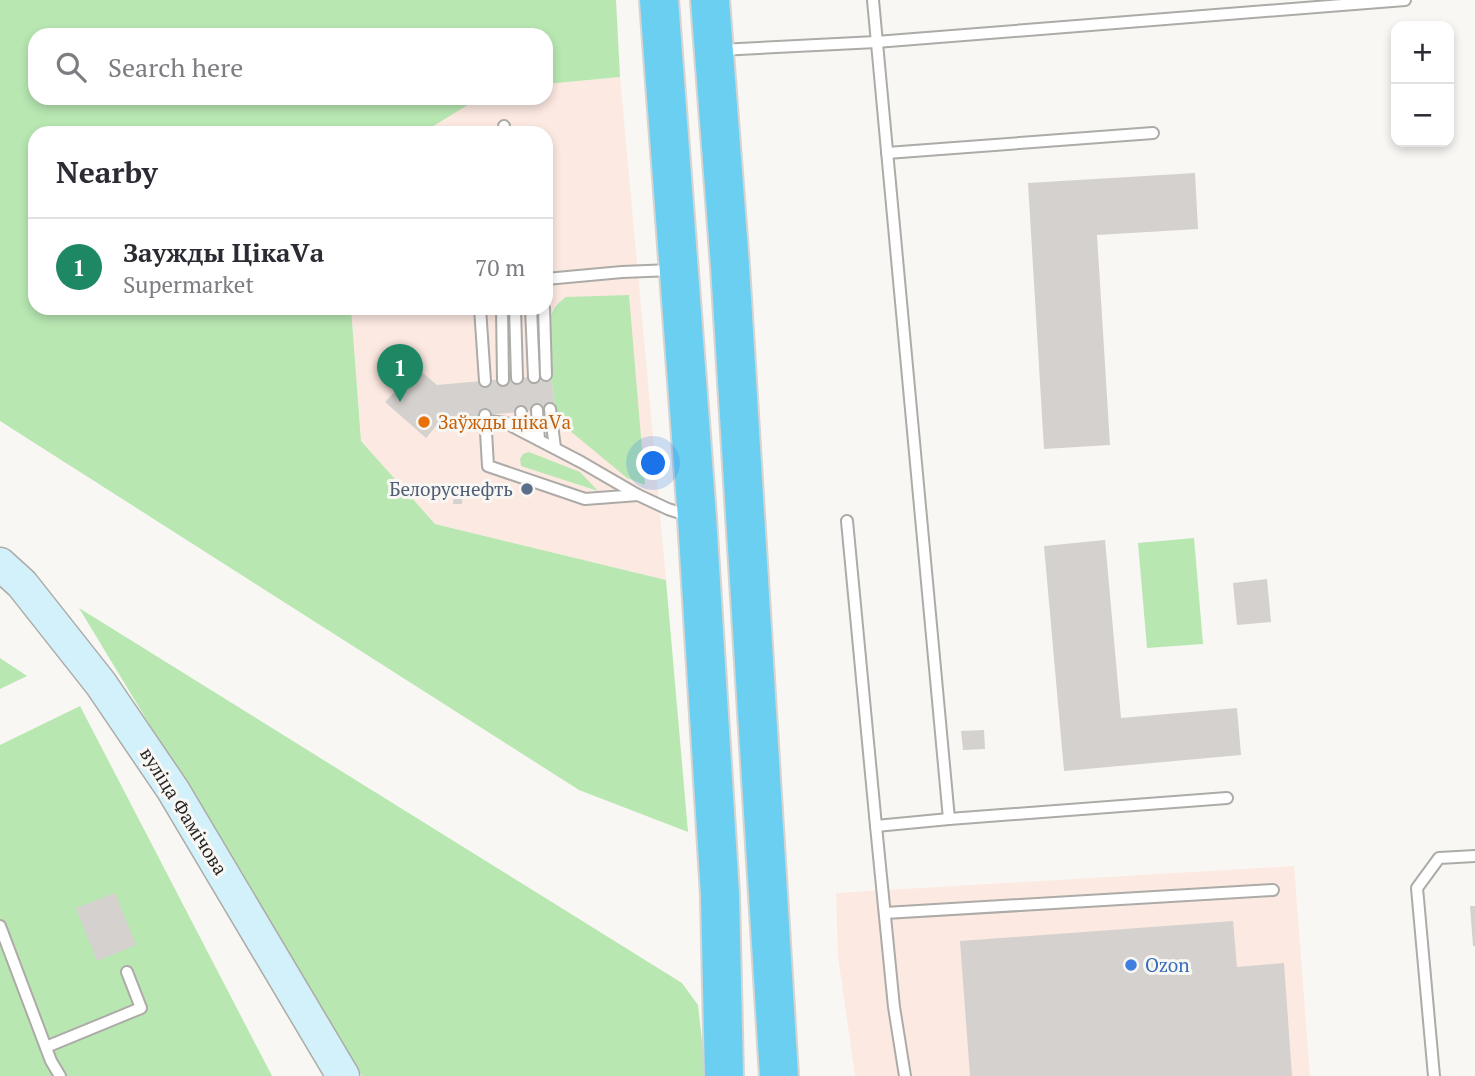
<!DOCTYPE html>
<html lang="en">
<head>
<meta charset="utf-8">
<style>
	:root { --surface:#fff; --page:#f7f7f7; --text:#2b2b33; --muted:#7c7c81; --line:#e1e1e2; --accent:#1e8763 }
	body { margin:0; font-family:"PT Serif",serif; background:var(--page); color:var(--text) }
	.controls { position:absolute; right:21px; top:21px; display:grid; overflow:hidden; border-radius:14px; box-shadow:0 4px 10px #0003 }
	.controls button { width:63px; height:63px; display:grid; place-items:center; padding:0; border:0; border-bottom:2px solid var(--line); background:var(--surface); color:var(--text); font:35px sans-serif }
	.you { position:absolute; left:654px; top:464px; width:24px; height:24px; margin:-18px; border:5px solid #fff; border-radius:50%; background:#1a73e8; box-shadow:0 0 0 10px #1a73e833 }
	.badge { display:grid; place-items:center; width:46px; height:46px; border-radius:50%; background:var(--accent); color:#fff; font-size:23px; font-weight:700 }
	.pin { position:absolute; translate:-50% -58px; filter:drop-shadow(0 2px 4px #0008) }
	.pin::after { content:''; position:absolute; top:37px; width:24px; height:21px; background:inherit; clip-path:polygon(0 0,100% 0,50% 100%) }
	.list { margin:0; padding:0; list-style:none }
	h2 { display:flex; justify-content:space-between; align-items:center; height:91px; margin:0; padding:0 28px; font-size:30px }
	h2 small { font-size:23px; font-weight:400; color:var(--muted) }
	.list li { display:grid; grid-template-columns:46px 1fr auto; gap:21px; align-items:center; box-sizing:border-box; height:98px; padding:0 28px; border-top:2px solid var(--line) }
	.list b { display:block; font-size:26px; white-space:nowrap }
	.list p { margin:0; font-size:23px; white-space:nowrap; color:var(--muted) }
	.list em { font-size:23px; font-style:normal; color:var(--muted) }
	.icon { flex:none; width:38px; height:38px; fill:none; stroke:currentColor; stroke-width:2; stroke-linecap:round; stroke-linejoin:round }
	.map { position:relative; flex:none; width:1475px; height:1076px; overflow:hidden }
	.search { position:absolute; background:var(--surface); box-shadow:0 4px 10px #0003; left:28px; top:28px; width:525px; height:77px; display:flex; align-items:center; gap:18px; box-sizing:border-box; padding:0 24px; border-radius:21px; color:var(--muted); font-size:26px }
	.panel { position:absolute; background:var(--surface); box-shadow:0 4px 10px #0003; left:28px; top:126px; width:525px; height:189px; border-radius:21px }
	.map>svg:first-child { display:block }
	.commercial { fill:#fce9e1 }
	.green { fill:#b8e7b2 }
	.building { fill:#d5d1ce }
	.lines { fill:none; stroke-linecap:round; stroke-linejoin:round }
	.lane-casing { stroke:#acaba7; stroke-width:14 }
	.secondary-casing { stroke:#acaba7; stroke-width:35 }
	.highway-casing { stroke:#d4d4d3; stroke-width:42 }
	.lane { stroke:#fff; stroke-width:10 }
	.secondary { stroke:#d3f1fb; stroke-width:32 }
	.highway { stroke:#6bcff1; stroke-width:38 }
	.food-dot { fill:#e8710a; stroke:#f9f7f3; stroke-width:2.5 }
	.service-dot { fill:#5c6f8a; stroke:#f9f7f3; stroke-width:2.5 }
	.shop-dot { fill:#3f7fe0; stroke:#f9f7f3; stroke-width:2.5 }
	.labels { text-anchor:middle; stroke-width:6; stroke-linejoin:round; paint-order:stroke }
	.food-label { font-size:19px; fill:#c56008; stroke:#f9f7f3; text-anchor:start }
	.service-label { font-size:19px; fill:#4e5e75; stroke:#f9f7f3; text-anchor:end }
	.street-label { font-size:19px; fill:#272624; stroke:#f9f7f3 }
	.shop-label { font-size:19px; fill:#366cbe; stroke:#f9f7f3; text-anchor:start }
</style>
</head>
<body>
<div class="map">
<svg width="1475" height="1076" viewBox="0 0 1475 1076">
	<rect width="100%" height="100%" fill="#f9f7f3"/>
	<g class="commercial">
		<polygon points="620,77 666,580 435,524 361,441 351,308 546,308 546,133 422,133 479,98 546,98 546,84"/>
		<polygon points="1294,866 1310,1076 855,1076 838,956 836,893"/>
	</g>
	<g class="green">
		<polygon points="0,0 616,0 620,77 546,84 546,35 35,35 35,98 479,98 422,133 35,133 35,308 351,308 361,441 435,524 666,580 688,832 579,790 0,421"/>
		<path d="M629 295 645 485 627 478 563 425 555 408 551 375V316C554 307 558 303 566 297Z"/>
		<polygon points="529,452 580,472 598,491 521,466 520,459 523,454"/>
		<polygon points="1194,538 1203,644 1147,648 1138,543"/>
		<polygon points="79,608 682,983 698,1005 706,1076 362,1076"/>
		<polygon points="0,658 27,676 0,689"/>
		<polygon points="80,706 272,1076 0,1076 0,745"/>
	</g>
	<g class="building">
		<polygon points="1195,173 1198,229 1097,235 1110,445 1044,449 1028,183"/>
		<polygon points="417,368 437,385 551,375 555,408 441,420 426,438 385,402"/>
		<polygon points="454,494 463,494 462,504 453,504"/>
		<polygon points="1105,540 1121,718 1237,708 1241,755 1064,771 1044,546"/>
		<polygon points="1267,579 1271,622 1237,625 1233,583"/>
		<polygon points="984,730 985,749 963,750 961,731"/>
		<polygon points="115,893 136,945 97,961 76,908"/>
		<polygon points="1470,906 1475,906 1475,946 1473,946"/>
		<polygon points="1233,921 1237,967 1284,963 1292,1076 970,1076 960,941"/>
	</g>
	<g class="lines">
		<defs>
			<g id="lane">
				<polyline points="873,0 949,819 1227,798"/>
				<polyline points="720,50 876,42 1405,0"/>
				<polyline points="504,126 505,133"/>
				<polyline points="887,153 1153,133"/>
				<polyline points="546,279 622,272 672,270"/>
				<polyline points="480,308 485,381"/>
				<polyline points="502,308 503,380"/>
				<polyline points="515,308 517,378"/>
				<polyline points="531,308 534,377"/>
				<polyline points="544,308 546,375"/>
				<polyline points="550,409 555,448"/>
				<polyline points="537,410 539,440"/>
				<polyline points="521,412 524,432"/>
				<polyline points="485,415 488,466 585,499 638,495"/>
				<polyline points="487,421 506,423 581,462 638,495 668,509 689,516"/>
				<polyline points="847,521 876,826 949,819"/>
				<polyline points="876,826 894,1007 905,1076"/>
				<polyline points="885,913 1273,890"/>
				<polyline points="0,926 51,1061 60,1076"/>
				<polyline points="46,1047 141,1008 127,972"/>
				<polyline points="1434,1076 1417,888 1439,858 1475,856"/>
			</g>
			<polyline id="secondary" points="0,564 22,584 101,684 173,790 343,1076"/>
			<g id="highway">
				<polyline points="659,0 697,518 720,895 724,1076"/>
				<polyline points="710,0 730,266 779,1076"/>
			</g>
		</defs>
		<use href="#lane" class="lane-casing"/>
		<use href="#secondary" class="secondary-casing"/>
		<use href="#highway" class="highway-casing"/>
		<use href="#lane" class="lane"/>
		<use href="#secondary" class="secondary"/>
		<use href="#highway" class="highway"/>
	</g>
	<circle class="food-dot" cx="424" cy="422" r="7"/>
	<circle class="service-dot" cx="527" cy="489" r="7"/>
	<circle class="shop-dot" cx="1131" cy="965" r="7"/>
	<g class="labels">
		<g class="food-label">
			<text x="438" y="429">Заўжды цікаVа</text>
		</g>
		<g class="service-label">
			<text x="513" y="496">Белоруснефть</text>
		</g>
		<g class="street-label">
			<text transform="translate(184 811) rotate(58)" y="7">вуліца Фамічова</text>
		</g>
		<g class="shop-label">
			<text x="1145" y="972">Ozon</text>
		</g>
	</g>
</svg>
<div class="controls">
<button>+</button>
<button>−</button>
</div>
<div class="you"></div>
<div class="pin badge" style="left:400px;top:402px">1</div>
<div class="search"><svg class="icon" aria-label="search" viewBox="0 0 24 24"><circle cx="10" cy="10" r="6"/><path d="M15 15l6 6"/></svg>Search here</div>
<section class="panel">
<h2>Nearby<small></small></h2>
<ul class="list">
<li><span class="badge">1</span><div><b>Заужды ЦікаVа</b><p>Supermarket</p></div><em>70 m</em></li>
</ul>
</section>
</div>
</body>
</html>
